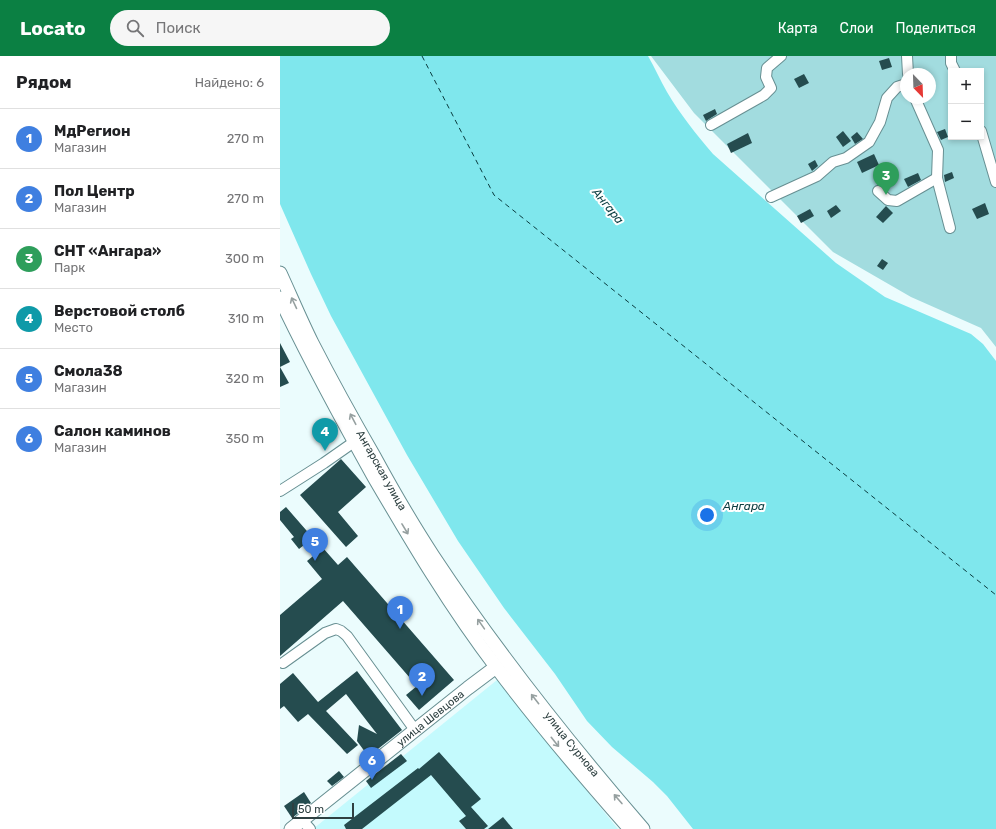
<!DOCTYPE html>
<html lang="ru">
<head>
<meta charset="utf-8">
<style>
	:root { --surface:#fff; --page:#f6f6f6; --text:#202124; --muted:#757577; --line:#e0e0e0; --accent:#0b8043 }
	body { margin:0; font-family:Rubik,sans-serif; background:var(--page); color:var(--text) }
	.controls { position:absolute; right:12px; top:12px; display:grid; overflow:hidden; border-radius:0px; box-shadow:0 2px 6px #0003 }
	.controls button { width:36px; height:36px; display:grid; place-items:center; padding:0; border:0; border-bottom:1px solid var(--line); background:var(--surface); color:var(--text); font:20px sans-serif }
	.compass { position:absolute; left:620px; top:12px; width:36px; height:36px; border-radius:50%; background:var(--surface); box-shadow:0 2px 6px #0003; rotate:157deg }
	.scale { position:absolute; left:12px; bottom:10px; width:62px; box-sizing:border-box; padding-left:4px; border:2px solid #2e4041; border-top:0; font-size:11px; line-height:14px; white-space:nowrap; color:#2e4041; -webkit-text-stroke:3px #fff; paint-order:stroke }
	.you { position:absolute; left:427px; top:459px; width:14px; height:14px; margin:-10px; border:3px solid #fff; border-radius:50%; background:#1a73e8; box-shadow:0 0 0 6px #1a73e833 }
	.badge { display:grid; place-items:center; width:26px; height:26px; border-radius:50%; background:var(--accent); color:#fff; font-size:13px; font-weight:700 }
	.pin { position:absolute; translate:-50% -33px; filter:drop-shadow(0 1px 2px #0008) }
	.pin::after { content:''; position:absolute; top:21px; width:14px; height:12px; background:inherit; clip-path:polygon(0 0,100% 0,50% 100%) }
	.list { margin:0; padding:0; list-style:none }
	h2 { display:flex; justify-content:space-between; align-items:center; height:52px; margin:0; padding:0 16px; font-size:17px }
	h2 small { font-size:13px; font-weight:400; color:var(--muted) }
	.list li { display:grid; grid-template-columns:26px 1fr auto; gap:12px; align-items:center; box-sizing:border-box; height:60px; padding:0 16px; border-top:1px solid var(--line) }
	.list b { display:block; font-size:15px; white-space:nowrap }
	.list p { margin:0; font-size:13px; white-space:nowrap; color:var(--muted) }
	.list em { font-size:13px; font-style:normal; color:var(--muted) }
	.icon { flex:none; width:22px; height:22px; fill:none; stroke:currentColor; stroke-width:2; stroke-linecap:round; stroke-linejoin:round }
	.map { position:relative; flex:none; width:716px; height:773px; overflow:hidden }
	header { display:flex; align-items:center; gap:24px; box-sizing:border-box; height:56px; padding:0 20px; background:var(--accent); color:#fff }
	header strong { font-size:19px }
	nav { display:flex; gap:22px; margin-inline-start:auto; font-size:14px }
	.search { width:280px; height:36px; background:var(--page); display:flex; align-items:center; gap:10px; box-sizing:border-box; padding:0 14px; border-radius:22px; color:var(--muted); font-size:15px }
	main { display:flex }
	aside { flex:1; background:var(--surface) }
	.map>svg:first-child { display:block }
	.built { fill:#c4fafd }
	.green { fill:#a2dcdf; fill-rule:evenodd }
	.water { fill:#7fe7ed }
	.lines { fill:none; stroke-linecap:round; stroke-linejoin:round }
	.ferry { stroke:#0a3d40; stroke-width:1; stroke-dasharray:5 4; stroke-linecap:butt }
	.building { fill:#254c4f }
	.minor-casing { stroke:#678f92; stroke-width:12 }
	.major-casing { stroke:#678f92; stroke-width:15 }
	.minor { stroke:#fff; stroke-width:10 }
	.major { stroke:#fff; stroke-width:13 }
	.oneway { stroke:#96a0a0 }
	.labels { text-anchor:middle; stroke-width:4; stroke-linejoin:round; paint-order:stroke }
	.street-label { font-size:11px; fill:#2e4041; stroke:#fff }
	.water-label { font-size:12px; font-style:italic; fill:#0a3d40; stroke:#fff }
</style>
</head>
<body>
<header>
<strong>Locato</strong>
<div class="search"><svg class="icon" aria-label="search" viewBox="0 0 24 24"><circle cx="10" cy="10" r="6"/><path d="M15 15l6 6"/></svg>Поиск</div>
<nav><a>Карта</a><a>Слои</a><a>Поделиться</a></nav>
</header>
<main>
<aside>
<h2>Рядом<small>Найдено: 6</small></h2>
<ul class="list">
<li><span class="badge" style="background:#3f7fe0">1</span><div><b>МдРегион</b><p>Магазин</p></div><em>270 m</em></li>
<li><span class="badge" style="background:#3f7fe0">2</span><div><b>Пол Центр</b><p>Магазин</p></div><em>270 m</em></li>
<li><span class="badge" style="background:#2e9e5b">3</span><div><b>СНТ «Ангара»</b><p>Парк</p></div><em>300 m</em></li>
<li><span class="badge" style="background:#0f9aa8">4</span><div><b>Верстовой столб</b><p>Место</p></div><em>310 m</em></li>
<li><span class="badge" style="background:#3f7fe0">5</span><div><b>Смола38</b><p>Магазин</p></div><em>320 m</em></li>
<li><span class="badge" style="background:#3f7fe0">6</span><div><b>Салон каминов</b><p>Магазин</p></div><em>350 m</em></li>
</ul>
</aside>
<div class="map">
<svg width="716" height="773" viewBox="0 0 716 773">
	<rect width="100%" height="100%" fill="#ebfcfd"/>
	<polygon class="built" points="217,624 338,773 33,773"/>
	<path class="green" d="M371 0H716V291L701 272 631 241 553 196 414 57ZM671 15H701V81H671ZM626 18H650V42H626Z"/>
	<path class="water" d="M0 0H368C375 12 380 24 387 36 400 58 416 78 433 98L556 207 605 241 691 278 703 288 716 305V773H413L387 740 373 726 332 691 307 665 275 618 224 552 178 485 127 399 51 260 31 218 0 148Z"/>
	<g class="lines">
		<polyline class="ferry" points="142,0 214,139 716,539"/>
	</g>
	<g class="building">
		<polygon points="609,2 612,11 602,14 599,5"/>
		<polygon points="524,18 529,27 519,32 514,23"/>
		<polygon points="435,53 437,58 426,65 423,59"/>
		<polygon points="665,73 668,81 661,84 657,76"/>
		<polygon points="563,75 571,85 563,91 556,81"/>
		<polygon points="577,76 583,83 575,88 571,81"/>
		<polygon points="468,77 472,87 451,97 447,88"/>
		<polygon points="594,98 599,109 582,117 577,106"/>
		<polygon points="535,104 538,110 532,115 528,108"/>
		<polygon points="672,116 674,122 665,126 664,119"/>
		<polygon points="638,117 641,124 628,131 624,123"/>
		<polygon points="705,147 709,158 697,163 692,153"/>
		<polygon points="556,149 561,155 551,162 547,155"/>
		<polygon points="606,150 613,157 603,167 596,161"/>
		<polygon points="530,153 534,160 521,167 517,160"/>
		<polygon points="602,203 608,207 603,214 597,210"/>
		<polygon points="0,287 10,306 0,311 9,327 0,331"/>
		<polygon points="61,403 86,431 58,456 78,480 66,491 20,439"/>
		<polygon points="6,451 33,482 19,493 11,483 14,481 0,464 0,456"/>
		<polygon points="43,492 58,509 67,501 174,624 139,654 126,639 137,630 63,545 0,600 0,559 42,523 27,505"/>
		<polygon points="77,615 122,674 89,700 88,700 77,685 79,669 97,678 66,638 46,655 78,689 67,698 28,658 18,666 4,650 0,653 0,628 13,617 38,646"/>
		<polygon points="159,696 201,743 191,751 208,770 204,773 186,773 179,765 186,760 151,719 82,773 66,773 64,769 138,712 139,713"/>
		<polygon points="121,698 127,705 91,732 86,725"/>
		<polygon points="59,715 64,721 52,730 47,725"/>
		<polygon points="24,736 31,747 12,762 4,750"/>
		<polygon points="223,761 233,773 208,773"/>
	</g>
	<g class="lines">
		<defs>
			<g id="minor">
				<polyline points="627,0 628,18"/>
				<polyline points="671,0 671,7 675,15"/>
				<polyline points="635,42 658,94 657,122 670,172"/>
				<polyline points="431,69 484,39 491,32 486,21 487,12 501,0"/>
				<polyline points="701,75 716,126"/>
				<polyline points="598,135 608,144 617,145 657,122"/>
				<polyline points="491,141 537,120 553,106 566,102 589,86 600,66 607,42 617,31 626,28"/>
				<polyline points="0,435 44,407 74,386"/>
				<polyline points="3,607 45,577 56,573 61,575 67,580 135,674"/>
				<polyline points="22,764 30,773"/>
			</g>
			<g id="major">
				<path id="s1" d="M0 217C11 241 21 265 32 287 52 326 73 364 95 402 113 435 132 468 153 500 217 597 287 685 363 773"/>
				<path d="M0 242C29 303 61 362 94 421 132 486 171 552 217 612 259 668 304 721 350 773"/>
				<path id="s2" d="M11 773 188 632 216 611"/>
			</g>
		</defs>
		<use href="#minor" class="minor-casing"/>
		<use href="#major" class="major-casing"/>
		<use href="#minor" class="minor"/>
		<use href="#major" class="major"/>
	</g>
	<defs><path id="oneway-shaft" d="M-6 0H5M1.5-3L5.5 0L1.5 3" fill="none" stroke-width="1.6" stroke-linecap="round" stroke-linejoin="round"/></defs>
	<g class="oneway">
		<use href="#oneway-shaft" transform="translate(14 247) rotate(-115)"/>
		<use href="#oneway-shaft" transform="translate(73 363) rotate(-118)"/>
		<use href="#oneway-shaft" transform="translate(125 473) rotate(59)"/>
		<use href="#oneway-shaft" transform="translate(201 568) rotate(-125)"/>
		<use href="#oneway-shaft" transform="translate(255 643) rotate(-128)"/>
		<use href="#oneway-shaft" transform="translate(275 686) rotate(51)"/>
		<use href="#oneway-shaft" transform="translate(338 743) rotate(-131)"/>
	</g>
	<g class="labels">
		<g class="street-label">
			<text dy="4" stroke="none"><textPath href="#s1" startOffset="222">Ангарская улица</textPath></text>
			<text dy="4" stroke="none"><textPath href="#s2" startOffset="178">улица Шевцова</textPath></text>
			<text dy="4" stroke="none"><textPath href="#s1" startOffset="556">улица Сурнова</textPath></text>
		</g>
		<g class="water-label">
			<text transform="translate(328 150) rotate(51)" y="4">Ангара</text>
			<text x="464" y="454">Ангара</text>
		</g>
	</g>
</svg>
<div class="controls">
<button>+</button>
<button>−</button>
</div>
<svg class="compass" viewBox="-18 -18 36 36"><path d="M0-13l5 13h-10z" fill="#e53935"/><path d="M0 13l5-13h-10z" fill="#757577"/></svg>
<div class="scale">50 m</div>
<div class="you"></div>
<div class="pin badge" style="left:120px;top:573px;background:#3f7fe0">1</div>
<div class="pin badge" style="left:142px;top:640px;background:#3f7fe0">2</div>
<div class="pin badge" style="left:606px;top:139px;background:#2e9e5b">3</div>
<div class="pin badge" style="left:45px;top:395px;background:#0f9aa8">4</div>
<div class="pin badge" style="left:35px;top:505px;background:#3f7fe0">5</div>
<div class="pin badge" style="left:92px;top:724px;background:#3f7fe0">6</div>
</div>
</main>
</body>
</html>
